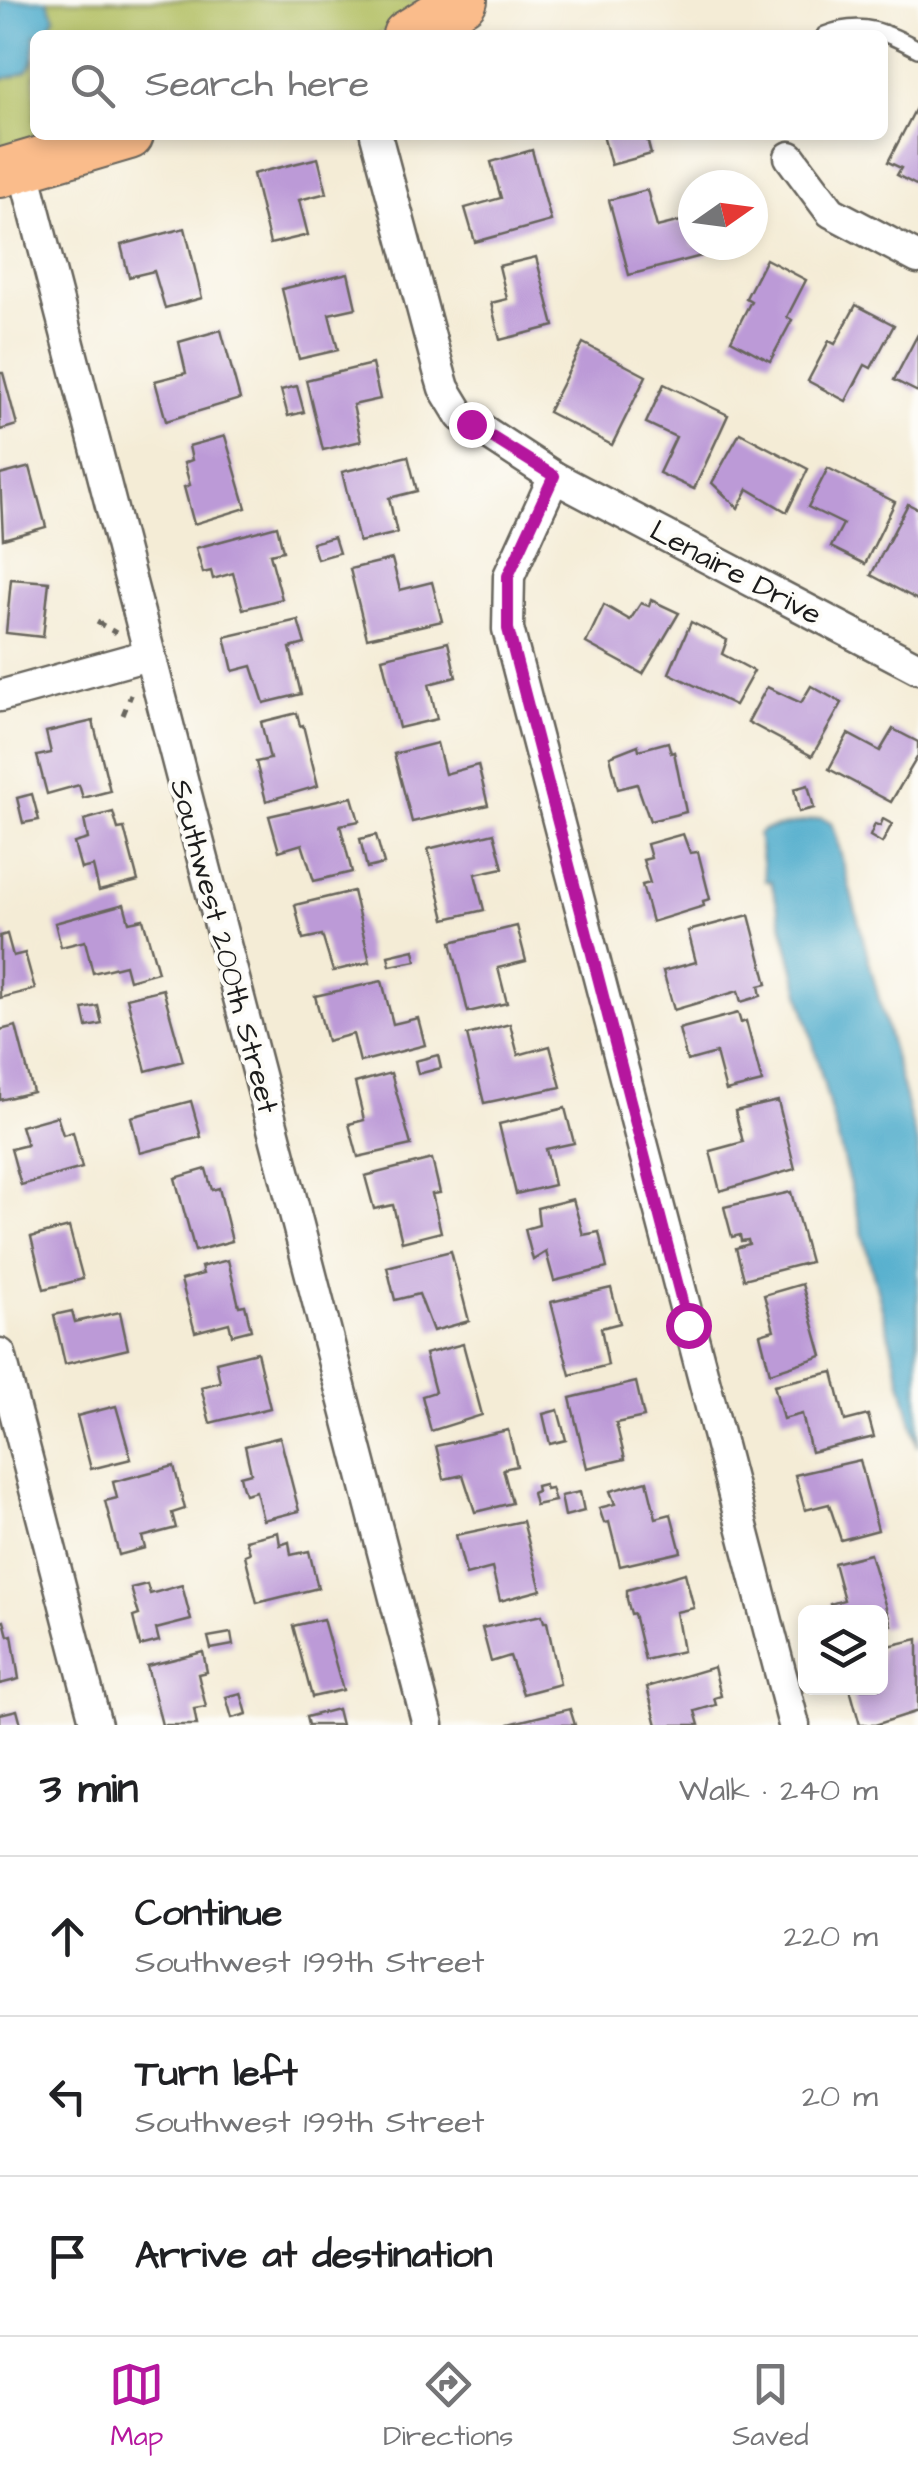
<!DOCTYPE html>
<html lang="en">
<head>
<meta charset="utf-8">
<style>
	:root { --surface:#fff; --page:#f6f6f6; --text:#202124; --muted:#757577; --line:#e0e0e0; --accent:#b5179e }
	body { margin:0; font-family:"Architects Daughter",sans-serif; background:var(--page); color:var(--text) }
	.controls { position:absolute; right:30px; bottom:30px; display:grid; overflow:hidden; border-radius:15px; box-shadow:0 5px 15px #0003 }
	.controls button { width:90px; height:90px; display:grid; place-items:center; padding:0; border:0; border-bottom:2px solid var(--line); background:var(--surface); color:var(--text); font:50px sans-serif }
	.compass { position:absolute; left:678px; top:170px; width:90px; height:90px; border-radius:50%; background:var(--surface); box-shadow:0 5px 15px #0003; rotate:76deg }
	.stop { position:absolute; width:30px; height:30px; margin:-22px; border:8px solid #b5179e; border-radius:50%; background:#fff }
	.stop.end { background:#b5179e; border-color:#fff; box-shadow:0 2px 10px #0008 }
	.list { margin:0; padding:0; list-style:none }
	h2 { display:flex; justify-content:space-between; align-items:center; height:130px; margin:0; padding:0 40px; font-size:42px }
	h2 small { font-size:32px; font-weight:400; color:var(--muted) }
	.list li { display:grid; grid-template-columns:65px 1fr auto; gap:30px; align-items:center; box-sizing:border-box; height:160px; padding:0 40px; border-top:2px solid var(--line) }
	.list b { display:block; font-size:38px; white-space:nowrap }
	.list p { margin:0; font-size:32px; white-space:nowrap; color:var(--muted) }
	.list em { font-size:32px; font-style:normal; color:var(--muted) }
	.icon { flex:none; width:55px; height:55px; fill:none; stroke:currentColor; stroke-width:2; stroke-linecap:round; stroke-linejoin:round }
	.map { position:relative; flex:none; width:918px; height:1725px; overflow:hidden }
	.search { position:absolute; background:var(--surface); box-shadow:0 5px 15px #0003; left:30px; right:30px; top:30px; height:110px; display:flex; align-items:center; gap:25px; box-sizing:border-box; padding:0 35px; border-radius:15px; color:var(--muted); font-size:38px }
	.sheet { height:610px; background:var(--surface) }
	nav { display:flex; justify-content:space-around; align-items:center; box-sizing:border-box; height:140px; border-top:2px solid var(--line); background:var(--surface); font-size:28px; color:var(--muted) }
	nav a { display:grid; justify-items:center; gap:5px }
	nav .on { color:var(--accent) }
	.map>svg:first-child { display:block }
	.green { fill:#b1be61; stroke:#666d3e; stroke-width:2.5 }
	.water { fill:#4caacb; stroke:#346374; stroke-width:2.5 }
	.building { fill:#bc9ad7 }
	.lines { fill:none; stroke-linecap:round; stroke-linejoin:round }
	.lane-casing { stroke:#68655d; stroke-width:20 }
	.street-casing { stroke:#68655d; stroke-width:35 }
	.primary-casing { stroke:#68655d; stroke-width:52 }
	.path { stroke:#68655d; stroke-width:5; stroke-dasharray:8 8; stroke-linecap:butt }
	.lane { stroke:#fff; stroke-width:15 }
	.street { stroke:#fff; stroke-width:30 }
	.primary { stroke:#fabc8b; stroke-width:48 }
	.route { stroke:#b5179e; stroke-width:12 }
	.labels { text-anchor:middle; stroke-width:8; stroke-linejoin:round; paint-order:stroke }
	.street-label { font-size:30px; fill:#1c1c1c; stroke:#fdfcf7 }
</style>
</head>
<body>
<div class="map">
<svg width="918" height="1725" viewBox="0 0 918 1725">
	<rect width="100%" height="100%" fill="#fdfcf7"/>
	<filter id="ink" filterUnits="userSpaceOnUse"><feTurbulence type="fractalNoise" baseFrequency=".01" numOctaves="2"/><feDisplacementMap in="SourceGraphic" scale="20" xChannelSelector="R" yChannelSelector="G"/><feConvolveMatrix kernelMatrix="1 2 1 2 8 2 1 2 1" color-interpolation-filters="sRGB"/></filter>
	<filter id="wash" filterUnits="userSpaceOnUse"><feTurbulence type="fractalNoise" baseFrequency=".0048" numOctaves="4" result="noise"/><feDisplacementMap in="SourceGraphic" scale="40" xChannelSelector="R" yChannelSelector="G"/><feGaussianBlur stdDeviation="2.25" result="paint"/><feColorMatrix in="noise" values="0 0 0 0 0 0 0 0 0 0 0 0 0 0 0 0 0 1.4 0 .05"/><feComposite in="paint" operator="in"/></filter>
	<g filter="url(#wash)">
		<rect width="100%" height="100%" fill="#f4ecd6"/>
		<g class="green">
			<polygon points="47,0 434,0 379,35 45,35 54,17"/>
			<polygon points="35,59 35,135 72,135 0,154 0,79 16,76"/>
		</g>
		<g class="water">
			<path d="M0 0H47L55 17 45 35H35C35 66 33 75 0 79Z"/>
			<polygon points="821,818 831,823 835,832 918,1147 918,1447 771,881 765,881 758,834 764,830"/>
		</g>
		<g id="blocks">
			<g class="building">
				<polygon points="918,104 918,186 897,175 901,168 888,162"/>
				<polygon points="603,135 646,135 651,154 611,165"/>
				<polygon points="532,150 551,221 475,242 465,208 501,198 491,162"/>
				<polygon points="318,158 327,193 299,200 308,235 270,244 253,174"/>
				<polygon points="647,190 657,227 693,218 693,245 707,245 709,254 629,275 609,200"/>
				<polygon points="185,228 202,298 165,308 154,271 129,277 121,245"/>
				<polygon points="536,257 554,326 500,340 491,303 507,299 499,266"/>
				<polygon points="766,259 806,280 787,317 792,320 770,361 731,340 751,301 746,298"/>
				<polygon points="348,273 356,308 329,314 338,350 299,359 282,289"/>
				<polygon points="856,305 894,325 871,368 865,365 846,401 808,381 829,341 835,344"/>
				<polygon points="221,330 240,399 166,421 155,381 186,373 179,342"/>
				<polygon points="918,334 918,392 894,380"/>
				<polygon points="583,343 646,376 612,445 548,412"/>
				<polygon points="372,364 380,399 353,405 361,441 323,450 306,380"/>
				<polygon points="0,373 3,373 17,425 0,430"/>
				<polygon points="664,384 728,415 694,489 659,473 676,437 646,423"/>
				<polygon points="297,386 304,412 288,416 281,390"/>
				<polygon points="740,433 808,469 787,512 748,489 738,508 712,483"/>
				<polygon points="225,436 246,508 194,524 184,487 190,485 184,463 192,460 189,446"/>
				<polygon points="408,456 417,491 389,498 397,533 359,542 342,472"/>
				<polygon points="30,467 46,527 3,539 0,475"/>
				<polygon points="828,468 895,502 865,564 831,547 843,524 808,507"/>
				<polygon points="908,504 918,509 918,600 871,575"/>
				<polygon points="277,526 283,551 270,554 282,599 243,609 233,573 213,579 211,571 203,573 196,548"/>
				<polygon points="334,537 339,553 317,559 312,543"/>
				<polygon points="392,559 400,590 432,582 442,621 367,638 350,569"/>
				<polygon points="11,579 49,582 43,637 6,633"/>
				<polygon points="651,600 679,613 643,674 586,643 604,605 630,620 641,603 649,606"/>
				<polygon points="298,620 305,644 290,648 301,694 264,703 252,666 233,671 225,637"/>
				<polygon points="691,622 727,640 722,654 754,671 735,705 669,673"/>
				<polygon points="448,642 456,677 429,684 437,719 399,728 382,658"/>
				<polygon points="811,686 842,703 812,756 748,722 767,687 801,703"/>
				<polygon points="297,713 300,726 303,725 318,786 266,801 256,762 270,759 261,722"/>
				<polygon points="93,721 110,791 83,798 79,785 47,794 37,756 51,753 46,732"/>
				<polygon points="893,729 918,742 918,756 891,802 829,769 848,734 880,751"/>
				<polygon points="668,742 671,753 674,752 686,812 650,821 637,784 618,789 610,756 638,745 639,750"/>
				<polygon points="437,743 445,774 478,765 488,805 412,822 394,754"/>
				<polygon points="808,785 814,808 799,812 794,789"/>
				<polygon points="32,794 39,820 23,823 17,798"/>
				<polygon points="352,797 359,821 340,825 352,872 314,881 302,844 279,851 269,816"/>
				<polygon points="113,812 118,829 124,828 138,881 99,891 93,866 81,869 74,843 88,839 84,820"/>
				<polygon points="883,819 892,824 882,843 870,836 875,824 880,826"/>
				<polygon points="494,833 503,868 475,874 484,910 445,919 428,849"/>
				<polygon points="683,834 690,853 698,852 710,899 703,901 704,906 652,922 642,885 650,883 643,860 651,858 647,844"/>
				<polygon points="376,835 384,864 367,868 360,839"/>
				<polygon points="353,891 370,962 333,971 322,935 303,939 295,905"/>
				<polygon points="124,904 129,922 143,919 158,972 129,980 125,965 93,973 85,941 61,947 55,923"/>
				<polygon points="749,915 767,984 759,986 761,996 741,1002 738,991 674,1010 663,971 696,962 688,931"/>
				<polygon points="517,926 526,961 498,968 507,1003 468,1012 451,942"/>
				<polygon points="7,934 13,956 25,953 35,989 0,998 0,936"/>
				<polygon points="414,950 416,961 390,966 388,956"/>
				<polygon points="382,981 393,1024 418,1018 425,1045 360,1062 353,1034 327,1041 315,996"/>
				<polygon points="163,989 183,1061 146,1071 127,998"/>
				<polygon points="98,1006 102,1024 87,1027 83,1009"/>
				<polygon points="738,1013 741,1023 746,1021 762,1082 726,1091 716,1053 687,1061 679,1029"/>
				<polygon points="510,1024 518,1055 550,1046 561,1087 484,1103 467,1035"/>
				<polygon points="16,1026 33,1092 0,1100 0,1030"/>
				<polygon points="438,1055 441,1068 418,1074 415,1061"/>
				<polygon points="391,1073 411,1145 358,1157 349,1124 364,1120 355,1083"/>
				<polygon points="191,1101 201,1137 140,1153 131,1117"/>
				<polygon points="778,1101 795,1169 720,1191 710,1151 743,1142 735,1111"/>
				<polygon points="565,1108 574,1143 546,1149 554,1185 516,1194 499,1124"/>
				<polygon points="57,1116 63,1135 73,1132 82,1168 21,1185 11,1149 27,1145 21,1126"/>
				<polygon points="432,1159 440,1193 432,1194 441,1232 402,1242 393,1205 374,1209 365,1176"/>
				<polygon points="206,1169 212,1190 219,1188 232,1241 195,1251 175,1178"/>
				<polygon points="791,1192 810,1262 744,1279 736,1248 749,1244 748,1240 741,1241 740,1235 732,1237 724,1207"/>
				<polygon points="573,1199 583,1235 599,1232 607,1268 554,1281 546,1252 533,1260 525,1229 539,1225 537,1208"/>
				<polygon points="69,1227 83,1279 44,1289 31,1237"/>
				<polygon points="451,1251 469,1321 433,1331 419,1294 395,1300 387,1267"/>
				<polygon points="228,1260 239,1306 245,1305 251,1330 232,1335 229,1323 195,1332 181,1280 203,1274 201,1267"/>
				<polygon points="802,1284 822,1356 770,1373 760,1334 774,1330 764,1295"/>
				<polygon points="611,1288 620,1323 601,1328 608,1365 570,1375 551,1302"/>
				<polygon points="72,1311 75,1322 120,1312 128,1349 65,1364 54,1315"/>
				<polygon points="463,1344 482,1415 431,1431 422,1396 435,1392 425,1354"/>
				<polygon points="257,1352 270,1408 210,1423 201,1387 220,1382 216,1362"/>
				<polygon points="833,1372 845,1421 868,1415 874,1437 811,1452 802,1414 783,1419 774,1385"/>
				<polygon points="636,1382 644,1417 616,1423 625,1459 587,1468 570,1398"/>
				<polygon points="116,1406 131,1459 91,1469 77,1416"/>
				<polygon points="558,1410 566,1440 550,1444 543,1414"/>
				<polygon points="508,1430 517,1466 503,1469 512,1503 475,1512 463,1475 444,1479 436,1446"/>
				<polygon points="280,1437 299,1511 263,1520 256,1491 245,1494 242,1485 240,1476 251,1473 245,1446"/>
				<polygon points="860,1460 878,1530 841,1540 829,1504 805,1510 795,1475"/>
				<polygon points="174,1466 185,1509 172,1513 176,1528 142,1537 145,1548 119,1555 105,1501 117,1498 113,1482"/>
				<polygon points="647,1481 656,1518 671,1514 681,1552 620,1566 609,1522 604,1523 599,1508 615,1504 610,1491"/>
				<polygon points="544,1484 546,1489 551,1488 555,1501 535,1505 532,1493 537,1491 536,1486"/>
				<polygon points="580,1492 584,1511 565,1516 561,1496"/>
				<polygon points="523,1521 541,1590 500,1601 492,1568 466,1575 456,1535"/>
				<polygon points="278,1532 280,1545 289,1542 291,1555 309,1551 318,1588 257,1603 245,1555 250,1553 246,1540"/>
				<polygon points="870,1554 891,1625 880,1628 880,1612 832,1612 830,1604 844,1600 834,1563"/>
				<polygon points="685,1573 694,1608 676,1612 683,1651 645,1660 634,1614 631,1615 627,1599 627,1590"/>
				<polygon points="147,1584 150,1594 182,1585 191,1620 156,1629 159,1641 140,1646 133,1617 139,1615 131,1588"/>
				<polygon points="542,1615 544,1622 547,1622 560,1684 523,1694 510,1656 491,1662 482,1628"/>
				<polygon points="323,1619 343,1690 312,1697 293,1626"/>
				<polygon points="4,1621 8,1636 12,1635 19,1679 0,1684 0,1622"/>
				<polygon points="231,1633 233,1645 211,1649 208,1637"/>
				<polygon points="918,1639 918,1711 875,1725 860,1725 850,1689 880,1688 880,1648"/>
				<polygon points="203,1652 207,1672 198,1674 206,1707 194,1709 197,1725 162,1725 147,1666"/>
				<polygon points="714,1667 721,1696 714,1698 716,1705 695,1711 699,1725 657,1725 647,1687"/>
				<polygon points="241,1693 247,1714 232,1718 226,1697"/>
				<polygon points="337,1709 341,1725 308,1725 306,1717"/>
				<polygon points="570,1709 575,1725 509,1725 509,1724"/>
				<polygon points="17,1710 21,1725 0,1725 0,1714"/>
			</g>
		</g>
	</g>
	<g filter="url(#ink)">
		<use href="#blocks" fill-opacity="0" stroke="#68655d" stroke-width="2.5"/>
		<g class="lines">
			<defs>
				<path id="lane" d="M825 35C862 20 885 32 918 49"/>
				<g id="street">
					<polyline points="376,135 439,371 444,388 461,416 554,477 918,668"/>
					<polyline points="790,157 831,212 918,258"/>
					<polyline points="23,167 428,1725"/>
					<polyline points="554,477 509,576 508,629 794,1725"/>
					<polyline points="0,696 148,655"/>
					<polyline points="0,1354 96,1725"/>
				</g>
				<g id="primary">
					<polyline points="407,35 463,0"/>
					<polyline points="0,173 129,135"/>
				</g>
			</defs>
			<use href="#lane" class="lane-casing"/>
			<use href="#street" class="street-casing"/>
			<use href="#primary" class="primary-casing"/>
			<g class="path">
				<polyline points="97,622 116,633"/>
				<polyline points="123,715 131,695"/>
			</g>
			<use href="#lane" class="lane"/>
			<use href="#street" class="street"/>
			<use href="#primary" class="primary"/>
		</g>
	</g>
	<g class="lines" filter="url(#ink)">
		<polyline class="route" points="471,424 554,476 508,576 508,629 688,1325"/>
	</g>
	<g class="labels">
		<g class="street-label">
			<text transform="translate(736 572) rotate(28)" y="10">Lenaire Drive</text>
			<text transform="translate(225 946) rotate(75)" y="10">Southwest 200th Street</text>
		</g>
	</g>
</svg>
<div class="controls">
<button><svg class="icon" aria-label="layers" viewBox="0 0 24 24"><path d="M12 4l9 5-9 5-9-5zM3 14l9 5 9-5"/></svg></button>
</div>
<svg class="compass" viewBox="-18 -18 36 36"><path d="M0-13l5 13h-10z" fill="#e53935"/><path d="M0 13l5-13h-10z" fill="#757577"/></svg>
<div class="stop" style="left:688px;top:1325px"></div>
<div class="stop end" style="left:471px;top:424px"></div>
<div class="search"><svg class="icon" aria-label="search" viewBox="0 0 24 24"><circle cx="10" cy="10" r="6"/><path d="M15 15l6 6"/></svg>Search here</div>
</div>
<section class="sheet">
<h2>3 min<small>Walk · 240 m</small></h2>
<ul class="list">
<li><svg class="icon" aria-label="ahead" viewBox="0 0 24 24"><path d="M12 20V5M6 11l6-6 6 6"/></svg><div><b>Continue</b><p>Southwest 199th Street</p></div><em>220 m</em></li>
<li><svg class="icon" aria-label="left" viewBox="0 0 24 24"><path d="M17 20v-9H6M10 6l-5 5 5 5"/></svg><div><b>Turn left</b><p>Southwest 199th Street</p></div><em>20 m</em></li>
<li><svg class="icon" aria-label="arrive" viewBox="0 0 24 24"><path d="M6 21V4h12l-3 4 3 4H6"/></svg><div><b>Arrive at destination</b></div></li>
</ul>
</section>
<nav>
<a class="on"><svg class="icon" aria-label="map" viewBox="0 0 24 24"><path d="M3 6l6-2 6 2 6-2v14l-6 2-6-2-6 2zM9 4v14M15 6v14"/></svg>Map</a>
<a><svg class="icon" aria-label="directions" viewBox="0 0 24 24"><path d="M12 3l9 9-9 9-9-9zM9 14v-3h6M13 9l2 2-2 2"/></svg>Directions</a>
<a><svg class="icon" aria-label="saved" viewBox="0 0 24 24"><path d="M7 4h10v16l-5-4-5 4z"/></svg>Saved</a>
</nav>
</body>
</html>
